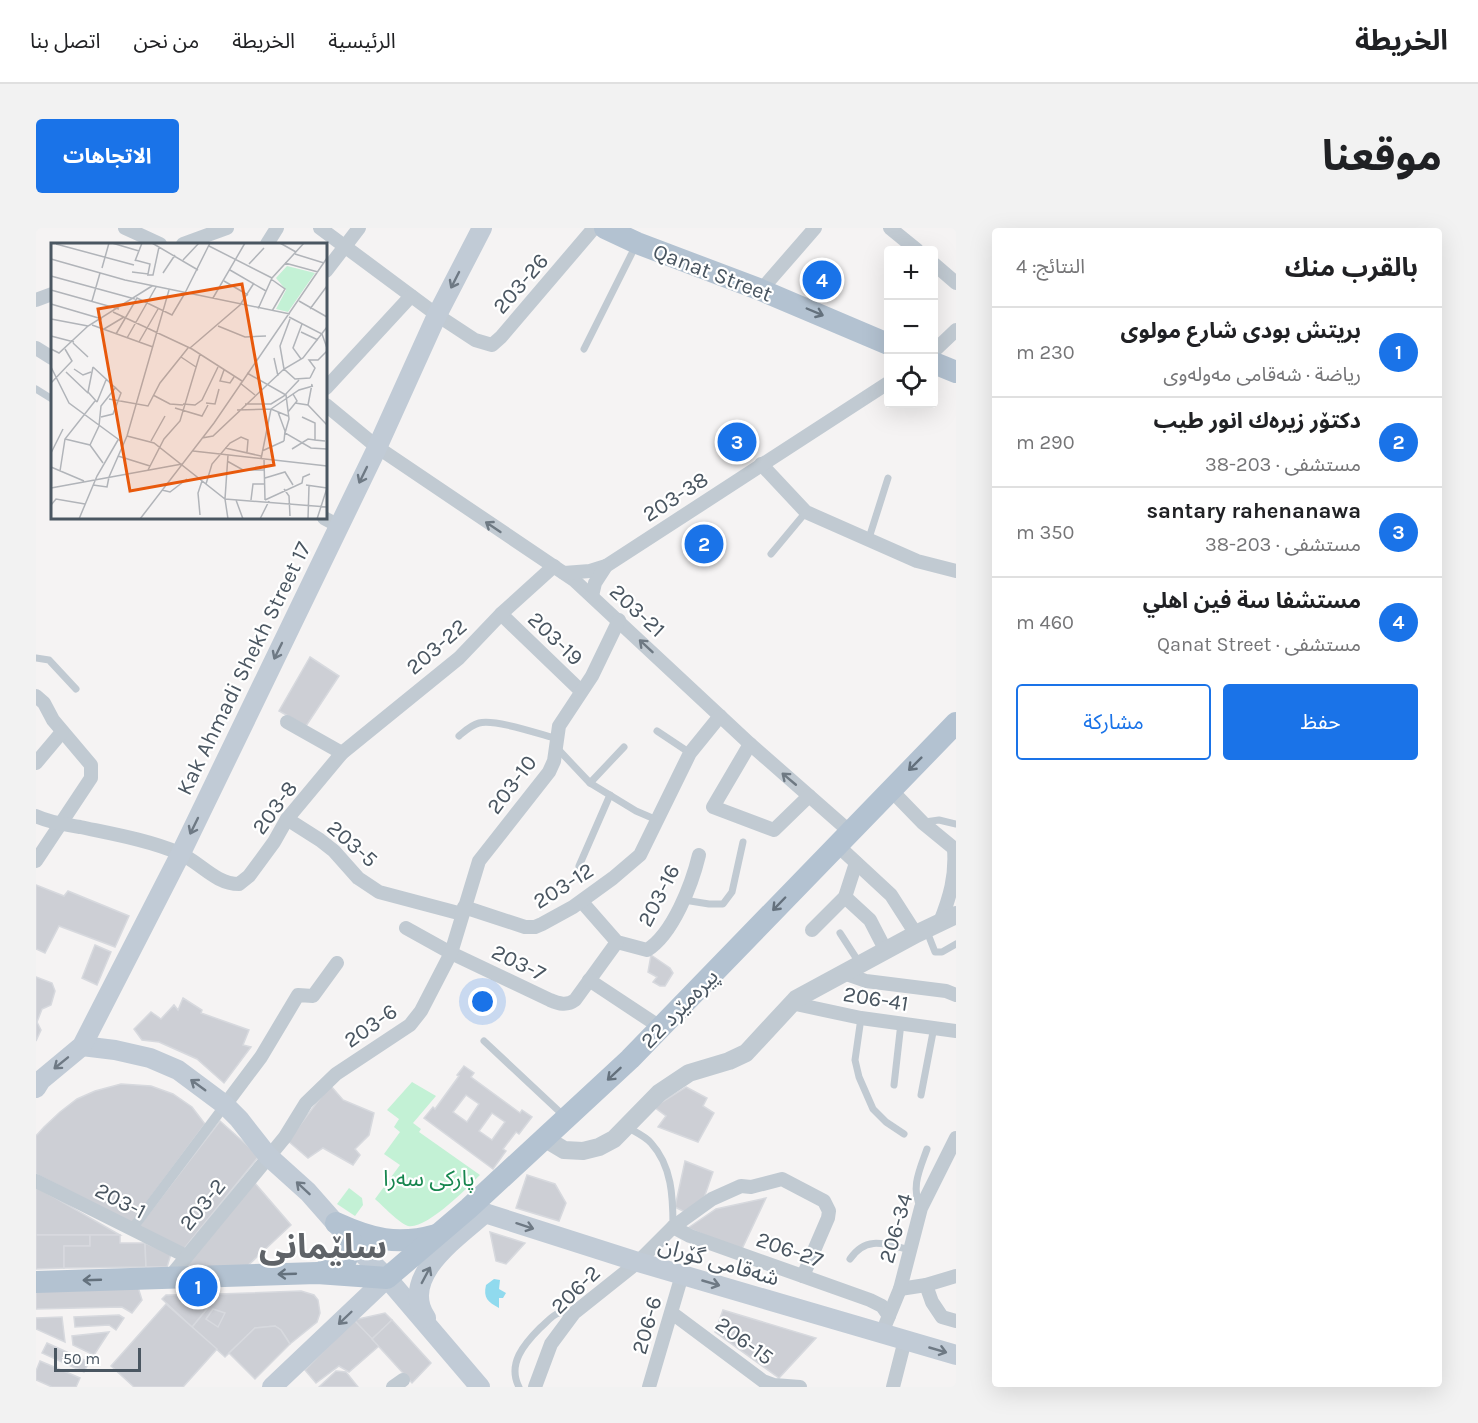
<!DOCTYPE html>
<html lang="ar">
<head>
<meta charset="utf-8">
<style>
	:root { --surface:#fff; --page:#f2f2f2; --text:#202124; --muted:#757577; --line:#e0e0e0; --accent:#1a73e8 }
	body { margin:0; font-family:Karla,"Noto Sans Arabic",sans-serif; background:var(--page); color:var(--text); direction:rtl }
	.controls { position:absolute; right:18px; top:18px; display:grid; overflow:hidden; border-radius:6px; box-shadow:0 6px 24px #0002 }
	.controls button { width:54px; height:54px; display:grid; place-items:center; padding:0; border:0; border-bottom:2px solid var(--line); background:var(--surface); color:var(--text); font:30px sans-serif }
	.scale { position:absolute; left:18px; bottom:15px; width:87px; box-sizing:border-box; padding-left:6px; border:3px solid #4a5661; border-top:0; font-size:16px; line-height:21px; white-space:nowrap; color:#4a5661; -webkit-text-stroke:4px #fff; paint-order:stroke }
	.you { position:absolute; left:447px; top:774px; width:21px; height:21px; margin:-15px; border:4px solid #fff; border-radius:50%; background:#1a73e8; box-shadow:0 0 0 9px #1a73e833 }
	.badge { display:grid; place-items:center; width:39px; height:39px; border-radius:50%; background:var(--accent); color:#fff; font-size:20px; font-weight:700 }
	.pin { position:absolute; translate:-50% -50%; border:3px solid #fff; box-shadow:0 2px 6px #0006 }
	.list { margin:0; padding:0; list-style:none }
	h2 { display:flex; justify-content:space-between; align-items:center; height:78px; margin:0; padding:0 24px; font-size:26px }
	h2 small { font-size:20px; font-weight:400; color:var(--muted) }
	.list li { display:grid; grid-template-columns:39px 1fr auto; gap:18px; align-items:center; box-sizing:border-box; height:90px; padding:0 24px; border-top:2px solid var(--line) }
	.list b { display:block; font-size:22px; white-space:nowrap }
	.list p { margin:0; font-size:20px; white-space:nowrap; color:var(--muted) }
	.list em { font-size:20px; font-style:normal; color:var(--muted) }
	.actions { display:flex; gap:12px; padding:18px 24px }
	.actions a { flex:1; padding:14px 0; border:2px solid var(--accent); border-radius:6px; text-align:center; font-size:21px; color:var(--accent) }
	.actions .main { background:var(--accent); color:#fff }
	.icon { flex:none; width:33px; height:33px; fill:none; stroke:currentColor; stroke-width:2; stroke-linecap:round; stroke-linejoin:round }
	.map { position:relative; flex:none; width:920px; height:1159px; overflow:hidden; direction:ltr; border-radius:6px }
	header { display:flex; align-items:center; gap:36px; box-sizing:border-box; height:84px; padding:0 30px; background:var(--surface); border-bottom:2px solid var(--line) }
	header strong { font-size:28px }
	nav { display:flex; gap:33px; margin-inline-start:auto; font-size:21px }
	.intro { display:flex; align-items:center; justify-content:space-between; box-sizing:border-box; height:144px; padding:0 36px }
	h1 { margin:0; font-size:42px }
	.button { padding:15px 27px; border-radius:6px; background:var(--accent); color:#fff; font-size:21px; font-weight:700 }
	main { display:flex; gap:36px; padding:0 36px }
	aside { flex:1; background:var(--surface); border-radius:6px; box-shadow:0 6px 24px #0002 }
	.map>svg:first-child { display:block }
	.green { fill:#c3f1d5 }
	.water { fill:#90daee }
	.building { fill:#cdcfd5; stroke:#d7d9de; stroke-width:1.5; fill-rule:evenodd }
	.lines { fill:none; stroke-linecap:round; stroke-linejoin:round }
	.service { stroke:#c1cad2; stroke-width:7 }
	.pedestrian { stroke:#c1cad2; stroke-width:10 }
	.minor { stroke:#c1cad2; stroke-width:14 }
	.tertiary { stroke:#c1cad2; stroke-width:18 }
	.secondary { stroke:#c1cbd6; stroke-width:20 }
	.primary { stroke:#b3c2d1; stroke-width:22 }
	.oneway { stroke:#6e7984 }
	.oneway2 { stroke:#64717d }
	.oneway3 { stroke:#6e7983 }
	.labels { text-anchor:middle; stroke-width:4.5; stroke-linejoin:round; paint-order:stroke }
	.street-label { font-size:22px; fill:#4a5661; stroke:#fff }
	.park-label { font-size:22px; fill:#17864f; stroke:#fff }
	.town-label { font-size:34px; font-weight:bold; fill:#5f6368; stroke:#fff }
	.inset-road { fill:none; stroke:#b1b4b9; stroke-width:1.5 }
	.view { fill:#e8590c; fill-opacity:0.15; stroke:#e8590c; stroke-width:3 }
	.inset-edge { fill:none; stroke:#4a5661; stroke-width:3 }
</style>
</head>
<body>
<header>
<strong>الخريطة</strong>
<nav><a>الرئيسية</a><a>الخريطة</a><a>من نحن</a><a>اتصل بنا</a></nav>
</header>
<div class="intro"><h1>موقعنا</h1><a class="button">الاتجاهات</a></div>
<main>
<aside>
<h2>بالقرب منك<small>النتائج: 4</small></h2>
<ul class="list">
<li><span class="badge">1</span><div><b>بريتش بودى شارع مولوى</b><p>رياضة · شەقامی مەولەوی</p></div><em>230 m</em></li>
<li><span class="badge">2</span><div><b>دکتۆر زیرەك انور طیب</b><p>مستشفى · 203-38</p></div><em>290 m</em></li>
<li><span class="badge">3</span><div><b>santary rahenanawa</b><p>مستشفى · 203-38</p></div><em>350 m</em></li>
<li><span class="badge">4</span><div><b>مستشفا سة فين اهلي</b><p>مستشفى · Qanat Street</p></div><em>460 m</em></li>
</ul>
<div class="actions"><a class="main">حفظ</a><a>مشاركة</a></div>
</aside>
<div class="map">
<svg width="920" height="1159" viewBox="0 0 920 1159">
	<rect width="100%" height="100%" fill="#f5f3f3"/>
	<g class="green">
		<path d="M376 854 400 868 377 895 385 901 383 904 444 947C431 960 390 1002 372 998 363 995 347 978 339 971L364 937 348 926 364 904 358 899 363 891 351 882Z"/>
		<polygon points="313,960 326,970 327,977 319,988 301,976"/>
	</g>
	<path class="water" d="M458 1051 464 1052 463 1061 470 1065 467 1070H463V1080C452 1074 447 1070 450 1057Z"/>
	<g class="building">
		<polygon points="274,429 303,448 270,498 243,483"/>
		<polygon points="0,657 28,668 32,663 93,688 79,719 23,698 9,725 0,721"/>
		<polygon points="59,717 75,724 61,757 46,750"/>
		<polygon points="615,727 634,740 637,745 629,758 624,758 617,754 621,749 612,744"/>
		<polygon points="0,749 16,755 19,763 15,777 6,781 1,794 5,802 0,813"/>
		<polygon points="147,770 166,782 165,785 213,802 207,817 215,819 188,855 161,831 123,814 106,812 98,801 115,784 125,791 138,777 142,782"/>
		<path d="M428 838 438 845 435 849 484 885 486 882 496 889 483 906 480 904 467 921 470 923 457 941 388 890 397 879 399 881 423 848 421 847ZM430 867 443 876 431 894 417 884ZM456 885 469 894 456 912 443 903Z"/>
		<polygon points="85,856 115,858 137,866 156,879 169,896 95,996 0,946 0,908 8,899 24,884 41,871 59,863"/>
		<polygon points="294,857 307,872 338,885 333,907 319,921 324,927 317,937 287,920 272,930 252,913"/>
		<polygon points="650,859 671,870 667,878 678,885 662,914 622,899 630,888 618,879"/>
		<polygon points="184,893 223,928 147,1022 103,998"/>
		<polygon points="649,933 677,944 668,970 651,985 639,979"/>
		<polygon points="491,947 519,956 530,975 523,993 480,980"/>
		<polygon points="218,954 255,997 206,1043 149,1038"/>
		<polygon points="0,959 84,1007 0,1007"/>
		<polygon points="730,970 705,1023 652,1000 680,981"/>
		<polygon points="454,1004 489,1015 470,1036 460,1033"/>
		<polygon points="0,1007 54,1007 54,1018 28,1018 28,1040 0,1041"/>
		<polygon points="54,1007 84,1007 84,1015 109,1015 110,1039 28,1040 28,1018 54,1018"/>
		<polygon points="109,1015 135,1026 131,1039 110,1039"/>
		<polygon points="102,1059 106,1072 96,1085 86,1079 0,1081 0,1061"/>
		<polygon points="265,1063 278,1067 282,1072 284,1085 281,1094 254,1116 245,1102 239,1098 219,1100 189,1129 156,1099 183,1066"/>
		<polygon points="183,1066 156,1099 126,1071 130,1067"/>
		<polygon points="130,1076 181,1121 147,1159 98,1159 75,1138"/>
		<polygon points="177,1081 189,1085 182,1099 170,1091"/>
		<polygon points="687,1082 780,1110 743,1150 679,1104"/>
		<polygon points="349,1085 356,1092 336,1111 318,1092"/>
		<polygon points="83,1087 88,1090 80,1102 73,1097 39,1099 38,1089"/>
		<polygon points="26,1089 29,1114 0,1101 0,1090"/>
		<polygon points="318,1092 343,1118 313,1144 303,1138 280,1155 269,1142"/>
		<polygon points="356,1092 395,1135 376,1155 336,1111"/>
		<polygon points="239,1098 245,1102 254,1116 219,1151 193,1125 219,1100"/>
		<polygon points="73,1104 58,1127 37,1117 36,1108"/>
		<polygon points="11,1115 53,1134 48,1144 6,1125"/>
		<polygon points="4,1133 44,1150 40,1159 16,1159 0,1152 0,1143"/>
		<polygon points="300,1143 310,1144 322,1159 283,1159"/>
	</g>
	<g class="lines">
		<g class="service">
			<polyline points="548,121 600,17"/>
			<polyline points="0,161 16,171"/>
			<polyline points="833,310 852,250"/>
			<polyline points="735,326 770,284"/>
			<polyline points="0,430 13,432 40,461"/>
			<polyline points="621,503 654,525"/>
			<path d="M423 508C429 503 435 497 443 495 460 491 503 506 522 511"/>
			<polyline points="520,519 554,555 600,583 621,592"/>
			<polyline points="554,555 588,519"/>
			<polyline points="889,594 903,592 920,596"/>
			<polyline points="543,638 574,567"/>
			<polyline points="648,672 673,676 687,676 696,664 707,614"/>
			<polyline points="890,701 899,724 906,724 920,716"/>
			<polyline points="804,705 824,736"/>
			<polyline points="825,790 819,832 823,849 837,881 850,894 868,906"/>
			<polyline points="448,813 527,887"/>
			<polyline points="858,857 865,795"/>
			<polyline points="885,867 898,799"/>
			<path d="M591 899C599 904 609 908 615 915 636 938 637 969 637 998"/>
			<path d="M885 980C874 960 884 941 891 921"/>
			<path d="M814 1031C830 1007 850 1016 874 1022"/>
			<path d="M483 1159C471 1136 488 1116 504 1100 510 1095 516 1087 523 1085 528 1084 533 1085 538 1085"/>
		</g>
		<polyline class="pedestrian" points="96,1001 189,877"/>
		<g class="minor">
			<polyline points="89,0 124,16"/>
			<polyline points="284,0 401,87 439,112 456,117 465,109 558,0"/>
			<polyline points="854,0 881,22"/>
			<polyline points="147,16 191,0"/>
			<polyline points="231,16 241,0"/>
			<polyline points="898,36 920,55"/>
			<polyline points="290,43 323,0"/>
			<polyline points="725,62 779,0"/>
			<polyline points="0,72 16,66"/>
			<polyline points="0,120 16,130"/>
			<polyline points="898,123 920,102"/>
			<polyline points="290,160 375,68"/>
			<polyline points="290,177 341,219 538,352 714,516 813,603"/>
			<polyline points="725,236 770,284 881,333 920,343"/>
			<polyline points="288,290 303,298"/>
			<polyline points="528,345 554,343 570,338"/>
			<polyline points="556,368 559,355 570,338 852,155"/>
			<polyline points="465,386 545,463"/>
			<polyline points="0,468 8,475 17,492 55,537 55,550 0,633"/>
			<polyline points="251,494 306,525"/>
			<polyline points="714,516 677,579 738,602 773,568"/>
			<polyline points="0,535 26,504"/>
			<polyline points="854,561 887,595 920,622"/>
			<path d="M0 588C15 595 28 596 44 599 77 606 112 612 143 625 164 634 179 656 203 656L213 648 238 614 251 591 306 525 423 430 465 386 518 338"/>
			<polyline points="251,591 284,612 298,623 322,650 343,664 426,686"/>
			<polyline points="800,616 855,667 880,706"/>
			<polyline points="809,669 834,692 850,723"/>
			<path d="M546 674 581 714 611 722C637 706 656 656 663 627"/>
			<polyline points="428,679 489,699 499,699 506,696 537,679 577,650 604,627 654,525 684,488"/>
			<path d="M904 694C914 669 920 648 918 621"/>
			<path d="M370 700 415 725 514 772C523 776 531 778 539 772L581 714"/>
			<polyline points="776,702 809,669 820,635"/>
			<polyline points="810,746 830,753 910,763 920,767"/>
			<polyline points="553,752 624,799"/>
			<polyline points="755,775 825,790 920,803"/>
			<polyline points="189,877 225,829 262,767 277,768 301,735"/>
			<polyline points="0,953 150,1028"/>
			<polyline points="637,999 654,1008 834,1072 846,1078 853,1088"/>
			<polyline points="133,1050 249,909 270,875 300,846 374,797 385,783 415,725 443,633 513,544 518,533 523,498 556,448 583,392"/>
			<polyline points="890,1057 896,1074 906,1089 920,1093"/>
			<polyline points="864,1061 890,1057 920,1048"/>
			<polyline points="636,1085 727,1153 738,1157 764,1159"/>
			<polyline points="850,1095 864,1061 885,980 920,910"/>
			<polyline points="357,1159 367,1152"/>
			<polyline points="499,1159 515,1116 538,1085 602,1034 637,999 676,971 705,958 715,959 746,951 788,973 793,983 792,990 767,1048"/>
			<polyline points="613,1159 646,1047"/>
			<polyline points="857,1159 869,1112"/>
		</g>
		<polyline class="tertiary" points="508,910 528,922 547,923 563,919 578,911 623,865 653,845 693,833 710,825 760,771 880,706 920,687"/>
		<g class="secondary">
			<polyline points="46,818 79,822 114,830 142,842 189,877 203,891 232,928 272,964 324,1023 351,1050 444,1159"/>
			<polyline points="0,860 5,852 46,818 145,625 340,222 401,87 446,0"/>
			<polyline points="433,980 602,1034 920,1127"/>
			<path d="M390 1090C362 1049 422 1009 449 985"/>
			<polyline points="236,1159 351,1050"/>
		</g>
		<g class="primary">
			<polyline points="569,0 601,15 725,62 852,116"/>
			<polyline points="898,135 920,144"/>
			<path d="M300 995C335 1011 361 1018 400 1007"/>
			<path d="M286 1044C306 1041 314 1033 315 1012"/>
			<polyline points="0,1054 281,1045 351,1050 433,980 594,831 920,495"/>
		</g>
	</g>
	<defs><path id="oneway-shaft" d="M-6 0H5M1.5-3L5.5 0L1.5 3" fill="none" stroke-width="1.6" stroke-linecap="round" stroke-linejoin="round" transform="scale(1.5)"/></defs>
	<g class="oneway">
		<use href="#oneway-shaft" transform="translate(419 52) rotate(117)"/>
		<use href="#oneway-shaft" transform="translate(327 247) rotate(116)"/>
		<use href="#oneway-shaft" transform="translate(242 423) rotate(116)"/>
		<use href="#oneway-shaft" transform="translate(158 598) rotate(116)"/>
		<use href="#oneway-shaft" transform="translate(25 835) rotate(141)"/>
		<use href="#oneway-shaft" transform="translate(162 857) rotate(-144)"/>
		<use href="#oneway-shaft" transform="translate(267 960) rotate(-137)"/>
		<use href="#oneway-shaft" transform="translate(489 998) rotate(18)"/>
		<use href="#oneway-shaft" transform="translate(390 1047) rotate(-62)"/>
		<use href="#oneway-shaft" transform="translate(675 1055) rotate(16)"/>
		<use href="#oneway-shaft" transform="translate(309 1090) rotate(136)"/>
		<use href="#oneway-shaft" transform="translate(902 1122) rotate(16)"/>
	</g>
	<g class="oneway2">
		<use href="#oneway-shaft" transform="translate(779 84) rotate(23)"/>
		<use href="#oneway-shaft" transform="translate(879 536) rotate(135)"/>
		<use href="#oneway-shaft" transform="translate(743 676) rotate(134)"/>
		<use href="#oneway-shaft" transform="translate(578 846) rotate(137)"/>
		<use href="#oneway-shaft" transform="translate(251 1046) rotate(178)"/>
		<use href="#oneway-shaft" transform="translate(56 1052) rotate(178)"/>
	</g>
	<g class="oneway3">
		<use href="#oneway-shaft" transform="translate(457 299) rotate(-146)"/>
		<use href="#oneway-shaft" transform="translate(610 418) rotate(-137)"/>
		<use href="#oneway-shaft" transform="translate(753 551) rotate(-140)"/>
	</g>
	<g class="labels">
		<g class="street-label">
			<text transform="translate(677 44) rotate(21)" y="8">Qanat Street</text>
			<text transform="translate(484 55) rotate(-49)" y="8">203-26</text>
			<text transform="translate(639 268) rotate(-33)" y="8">203-38</text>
			<text transform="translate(602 382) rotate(43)" y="8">203-21</text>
			<text transform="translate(520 410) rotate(44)" y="8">203-19</text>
			<text transform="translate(400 418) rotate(-41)" y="8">203-22</text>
			<text transform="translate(207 440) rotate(-64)" y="8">Kak Ahmadi Shekh Street 17</text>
			<text transform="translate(475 556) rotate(-53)" y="8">203-10</text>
			<text transform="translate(238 579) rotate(-54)" y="8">203-8</text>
			<text transform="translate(317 615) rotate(41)" y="8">203-5</text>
			<text transform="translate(527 657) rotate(-32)" y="8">203-12</text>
			<text transform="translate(622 667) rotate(-63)" y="8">203-16</text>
			<text transform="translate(483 734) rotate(26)" y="8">203-7</text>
			<text transform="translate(840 770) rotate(9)" y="8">206-41</text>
			<text transform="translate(643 780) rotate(-46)" y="8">22 پیرەمێرد</text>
			<text transform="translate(334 797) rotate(-35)" y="8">203-6</text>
			<text transform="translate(85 972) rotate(27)" y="8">203-1</text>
			<text transform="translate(166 976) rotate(-51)" y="8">203-2</text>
			<text transform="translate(859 1000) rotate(-74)" y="8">206-34</text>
			<text transform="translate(754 1021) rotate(19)" y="8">206-27</text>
			<text transform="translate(683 1033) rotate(16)" y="8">شەقامی گۆران</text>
			<text transform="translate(539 1061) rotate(-44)" y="8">206-2</text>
			<text transform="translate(610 1097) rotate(-74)" y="8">206-6</text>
			<text transform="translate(709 1112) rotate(36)" y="8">206-15</text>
		</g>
		<g class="park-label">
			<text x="393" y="958">پارکی سەرا</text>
		</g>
		<g class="town-label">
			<text x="287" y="1030">سلێمانی</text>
		</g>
	</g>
	<g transform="translate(15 15)">
		<rect width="276" height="276" fill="#f5f3f3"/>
		<path d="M236 23 264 30 237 69 225 66 235 47 225 35Z" fill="#c3f1d5"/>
		<path class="inset-road" d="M61 0 88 8M101 0 147 27M229 0 245 9M5 1 83 22M158 3 221 35M244 11 273 20M0 16 74 37 239 71M132 17 148 0M84 18 91 0M234 20 267 29M198 21 213 5M51 25 58 0M179 27 215 48M81 29 97 31 99 21 84 17M112 30 124 12M96 32H102L108 4M0 33 84 56M220 36 234 46 221 68M173 38 197 52M0 47 68 66M134 50 159 0M162 55 194 0M41 58 49 30M248 58 276 74M0 61 51 76M207 66 221 35 253 0M259 66 276 43M62 69 141 106 191 138M238 74 271 91 276 105M0 76 37 83M239 76 229 103 233 126 244 136 259 135M41 82 102 104M167 83 194 94 215 93M53 86 73 74M250 89 267 97M65 91 86 55 121 72 134 50M0 93 23 99M76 95 105 44M88 99 107 66M22 100 37 114M139 105 189 62 203 40M0 106 8 110 37 83 101 43M130 114 145 124M223 115 227 133M250 116 242 105 251 81M0 124 18 160 71 199M42 124 70 150 62 171 50 174M42 124 37 149 46 159M23 126 32 132 40 129M173 127 169 138 179 140 183 134M15 129 37 150M196 130 235 152 238 176 234 190 260 205 276 206M259 135 264 125 258 117H267L276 108M0 140 21 118 14 106M189 140 204 152M102 152 119 161 132 162M58 156 97 163 109 140 137 105M46 159 55 137M155 160 164 161 168 146M244 160 257 162 276 182M132 161 144 162 151 157 167 124M194 161H220L233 153 248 137M257 162 261 141M124 165 151 173 157 162M220 166 248 147 262 143M186 167 220 166 237 173M227 169 234 188 233 198M237 169 246 158 242 151M251 174 264 180V197L274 198M76 193 103 200 174 256 276 264M151 195 162 193 233 126 252 115 276 84M14 196 39 202 52 220M100 198 114 173M39 202 48 183 50 163 65 144M174 205 210 213M241 206 257 196 264 197M142 208 276 223M211 208 233 198M0 210 12 186M177 212 174 256 177 276M67 213 99 223M210 216 220 166M213 216 214 257M176 218 192 227H213M0 224 33 238M97 227 113 196 129 178 149 111M9 228 14 196 44 158M58 234 76 193 118 47M214 235 234 229 242 242M155 241 161 221 179 200 190 194 197 197 196 209M42 242 56 244 58 234M255 242 276 245M0 245 131 221M233 246 238 253 239 273M111 247 119 249 136 236M185 257 192 276M200 257 202 241H214M214 257 251 240 252 234 259 231M0 262 5 256 34 261M149 272 147 250 151 238M28 276 46 233 67 197M89 276 163 180 276 15M209 276 218 258M257 276 258 243M266 276 276 245V181"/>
		<path class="view" d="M191 41 223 222 79 248 47 66Z"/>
		<rect width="276" height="276" class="inset-edge"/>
	</g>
</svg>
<div class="controls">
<button>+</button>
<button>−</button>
<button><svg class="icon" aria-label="locate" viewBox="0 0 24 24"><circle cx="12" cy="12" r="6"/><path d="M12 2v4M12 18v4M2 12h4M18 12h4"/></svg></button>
</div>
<div class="scale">50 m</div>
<div class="you"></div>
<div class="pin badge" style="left:162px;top:1059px">1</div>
<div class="pin badge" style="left:668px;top:316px">2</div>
<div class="pin badge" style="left:701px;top:214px">3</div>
<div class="pin badge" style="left:786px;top:52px">4</div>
</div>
</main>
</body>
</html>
